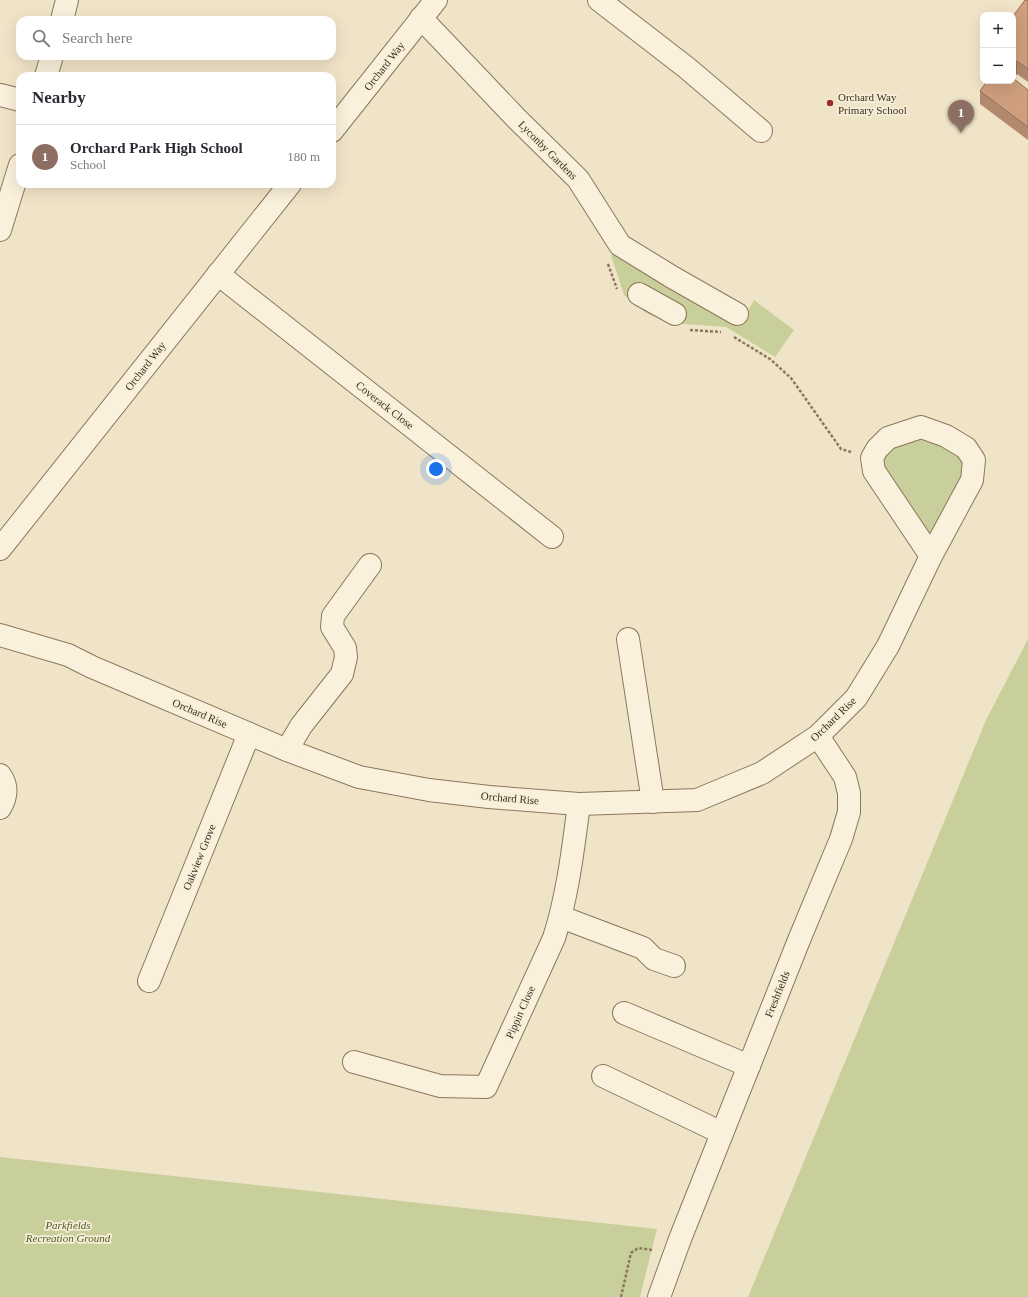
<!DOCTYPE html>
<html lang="en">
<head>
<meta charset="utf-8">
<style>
	:root { --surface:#fff; --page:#f2f2f3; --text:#2b2b33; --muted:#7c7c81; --line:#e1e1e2; --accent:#9e2a2b }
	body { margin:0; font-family:"Times New Roman",serif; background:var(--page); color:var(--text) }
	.controls { position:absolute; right:12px; top:12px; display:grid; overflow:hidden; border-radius:8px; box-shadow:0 4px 16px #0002 }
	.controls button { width:36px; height:36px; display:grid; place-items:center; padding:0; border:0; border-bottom:1px solid var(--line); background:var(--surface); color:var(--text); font:20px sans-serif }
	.you { position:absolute; left:436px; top:469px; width:14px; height:14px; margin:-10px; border:3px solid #fff; border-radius:50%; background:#1a73e8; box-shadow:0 0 0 6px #1a73e833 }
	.badge { display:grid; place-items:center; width:26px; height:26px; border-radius:50%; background:var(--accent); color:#fff; font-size:13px; font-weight:700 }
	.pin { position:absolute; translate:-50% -33px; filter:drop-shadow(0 1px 2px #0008) }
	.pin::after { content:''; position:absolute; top:21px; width:14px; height:12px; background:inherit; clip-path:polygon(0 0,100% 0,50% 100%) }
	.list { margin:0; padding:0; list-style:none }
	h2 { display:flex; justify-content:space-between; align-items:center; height:52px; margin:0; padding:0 16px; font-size:17px }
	h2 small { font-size:13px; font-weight:400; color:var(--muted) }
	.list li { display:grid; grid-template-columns:26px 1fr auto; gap:12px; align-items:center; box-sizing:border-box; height:64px; padding:0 16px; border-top:1px solid var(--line) }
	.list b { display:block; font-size:15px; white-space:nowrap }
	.list p { margin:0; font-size:13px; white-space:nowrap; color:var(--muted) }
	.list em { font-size:13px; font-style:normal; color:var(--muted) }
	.icon { flex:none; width:22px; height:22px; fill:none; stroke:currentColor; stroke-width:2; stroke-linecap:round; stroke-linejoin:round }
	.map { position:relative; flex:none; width:1028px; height:1297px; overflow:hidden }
	.search { position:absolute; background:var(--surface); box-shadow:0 4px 16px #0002; left:16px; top:16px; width:320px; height:44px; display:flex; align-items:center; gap:10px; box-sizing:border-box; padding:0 14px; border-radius:12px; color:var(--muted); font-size:15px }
	.panel { position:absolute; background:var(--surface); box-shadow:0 4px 16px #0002; left:16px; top:72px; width:320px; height:116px; border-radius:12px }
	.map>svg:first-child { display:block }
	.green { fill:#c9cf9b }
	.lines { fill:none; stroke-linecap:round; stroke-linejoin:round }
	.minor-casing { stroke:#8d765c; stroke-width:24 }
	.path { stroke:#8d765c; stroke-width:2.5; stroke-dasharray:3 2; stroke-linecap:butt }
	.minor { stroke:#faf1dc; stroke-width:22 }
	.wall { fill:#b2896c }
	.shaded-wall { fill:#916f58 }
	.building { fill:#cf9f7d; stroke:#916f58 }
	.poi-dot { fill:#9e2a2b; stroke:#f7eed8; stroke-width:1.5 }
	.labels { text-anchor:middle; stroke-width:3.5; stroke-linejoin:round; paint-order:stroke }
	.street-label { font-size:11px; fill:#3d2e20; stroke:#f7eed8 }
	.poi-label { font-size:11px; fill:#3d2e20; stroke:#f7eed8; text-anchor:start }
	.park-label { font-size:11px; font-style:italic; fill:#4d5a26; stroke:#f7eed8 }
</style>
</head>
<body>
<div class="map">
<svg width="1028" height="1297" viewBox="0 0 1028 1297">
	<rect width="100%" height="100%" fill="#f0e4c8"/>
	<g class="green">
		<polygon points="617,252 664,285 739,326 754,300 794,330 775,357 726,327 670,323 646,313 624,295 611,255"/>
		<path d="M919 438C938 443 953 448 965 464L962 479 935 532 925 534 882 471V461L888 450Z"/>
		<polygon points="1028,639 1028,1297 748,1297 986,720"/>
		<polygon points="0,1157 657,1229 640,1297 0,1297"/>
	</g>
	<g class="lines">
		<defs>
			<g id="minor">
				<polyline points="599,0 687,68 761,131"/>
				<polyline points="421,18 516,118 578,179 620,245 672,277 737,314"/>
				<polyline points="62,20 67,0"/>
				<polyline points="46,76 52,56"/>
				<polyline points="0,95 20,100"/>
				<polyline points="332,131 436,0"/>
				<polyline points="0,230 20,165"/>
				<polyline points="218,274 552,537"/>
				<polyline points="639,294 675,314"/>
				<polyline points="0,549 290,184"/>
				<polyline points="0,635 68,655 92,667 287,750 359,777 429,790 489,797 579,804 697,800 762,773 818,736 856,698 888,646 931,556 972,480 974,460 966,448 946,436 921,427 888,438 877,449 872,458 874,471 931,556"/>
				<polyline points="628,639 653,802"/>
				<polyline points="287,750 301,726 342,674 346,657 345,648 332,627 333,616 370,565"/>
				<path d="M0 775C8 786 7 796 0 808"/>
				<polyline points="561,917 643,948 654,959 674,966"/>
				<polyline points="149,981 249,734"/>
				<polyline points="624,1013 749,1066"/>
				<path d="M354 1062 440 1086 486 1087 554 938C568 894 573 849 579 804"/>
				<polyline points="603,1076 722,1133"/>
				<polyline points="659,1297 680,1239 799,940 841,839 849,812 849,793 845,777 818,736"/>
			</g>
		</defs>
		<use href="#minor" class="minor-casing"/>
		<g class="path">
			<polyline points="608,264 617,289"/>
			<polyline points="690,330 721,332"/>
			<polyline points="734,337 770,359 791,378 841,449 851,452"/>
			<polyline points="621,1297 631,1253 638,1248 652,1250"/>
		</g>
		<use href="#minor" class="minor"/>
	</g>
	<g class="wall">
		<polygon points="1028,0 1028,82 1017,74 1014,77 1013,76 1013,16"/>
		<polygon points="1028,90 1028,140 980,104 980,91"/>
	</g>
	<polygon class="shaded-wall" points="1017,61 1017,74 1014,77 1014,64"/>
	<g class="building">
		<polygon points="1025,0 1028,0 1028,69 1017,61 1014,64 1013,63 1013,16"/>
		<polygon points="1013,78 1028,90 1028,127 980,91 987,81 1013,81"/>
	</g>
	<circle class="poi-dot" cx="830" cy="103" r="4"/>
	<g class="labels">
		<g class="street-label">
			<text transform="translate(384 66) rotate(-52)" y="4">Orchard Way</text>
			<text transform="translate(548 150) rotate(45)" y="4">Lyconby Gardens</text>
			<text transform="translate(145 366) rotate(-52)" y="4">Orchard Way</text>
			<text transform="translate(385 405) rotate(38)" y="4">Coverack Close</text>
			<text transform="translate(200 713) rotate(23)" y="4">Orchard Rise</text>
			<text transform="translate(833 719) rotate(-44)" y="4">Orchard Rise</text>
			<text transform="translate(510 798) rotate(5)" y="4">Orchard Rise</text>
			<text transform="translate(199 857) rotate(-68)" y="4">Oakview Grove</text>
			<text transform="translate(777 994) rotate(-68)" y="4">Freshfields</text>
			<text transform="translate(520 1012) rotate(-66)" y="4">Pippin Close</text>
		</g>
		<g class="poi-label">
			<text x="838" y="101">Orchard Way<tspan x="838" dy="13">Primary School</tspan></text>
		</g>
		<g class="park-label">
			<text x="68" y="1229">Parkfields<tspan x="68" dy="13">Recreation Ground</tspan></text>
		</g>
	</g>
</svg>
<div class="controls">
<button>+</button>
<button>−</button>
</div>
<div class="you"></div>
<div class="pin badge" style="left:961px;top:133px;background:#8d6e63">1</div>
<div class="search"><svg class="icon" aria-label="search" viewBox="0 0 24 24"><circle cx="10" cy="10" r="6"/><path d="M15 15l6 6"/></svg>Search here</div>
<section class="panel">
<h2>Nearby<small></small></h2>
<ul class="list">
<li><span class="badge" style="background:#8d6e63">1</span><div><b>Orchard Park High School</b><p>School</p></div><em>180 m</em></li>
</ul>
</section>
</div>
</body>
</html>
